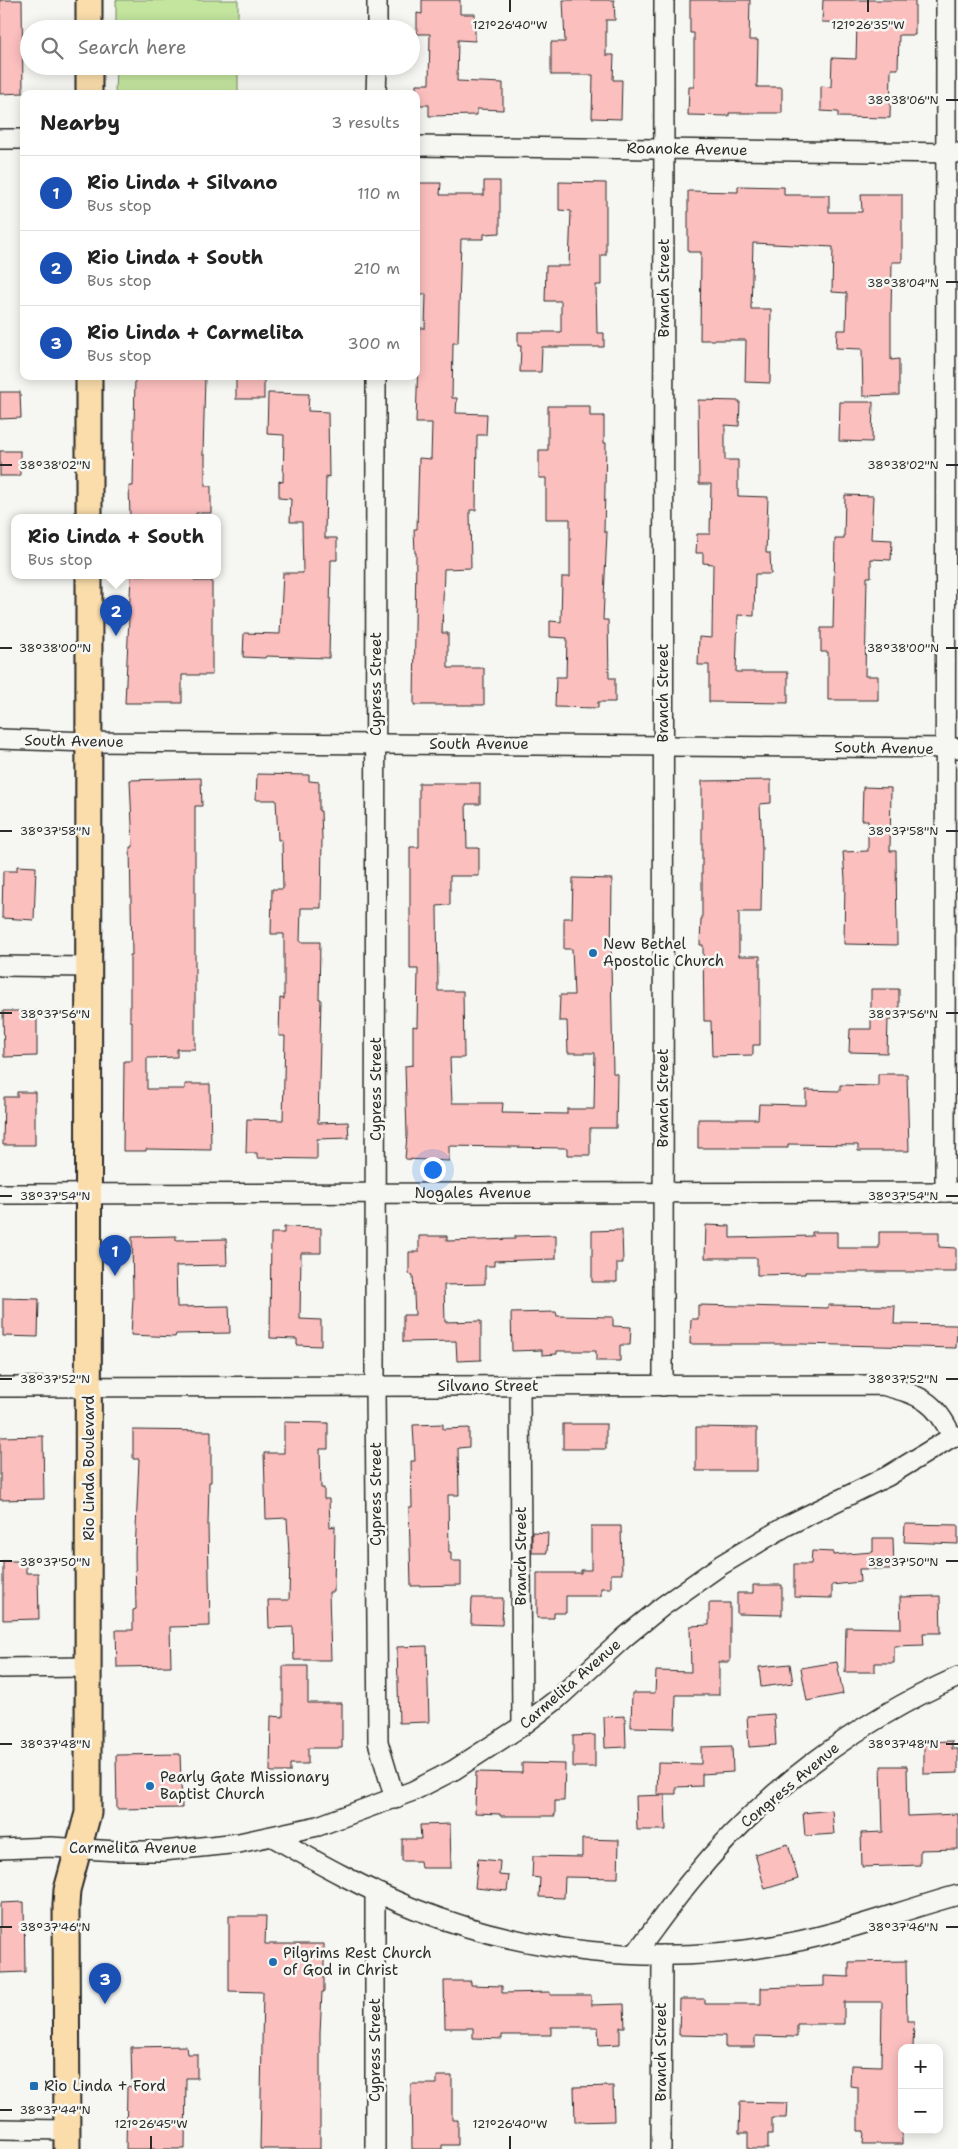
<!DOCTYPE html>
<html lang="en">
<head>
<meta charset="utf-8">
<style>
	:root { --surface:#fff; --page:#f6f6f6; --text:#222; --muted:#767676; --line:#e0e0e0; --accent:#1f6fb2 }
	body { margin:0; font-family:"Shantell Sans",sans-serif; background:var(--page); color:var(--text) }
	.controls { position:absolute; right:15px; bottom:15px; display:grid; overflow:hidden; border-radius:10px; box-shadow:0 2px 12px #0003 }
	.controls button { width:45px; height:45px; display:grid; place-items:center; padding:0; border:0; border-bottom:1px solid var(--line); background:var(--surface); color:var(--text); font:25px sans-serif }
	.you { position:absolute; left:432px; top:1169px; width:18px; height:18px; margin:-12px; border:4px solid #fff; border-radius:50%; background:#1a73e8; box-shadow:0 0 0 8px #1a73e833 }
	.badge { display:grid; place-items:center; width:32px; height:32px; border-radius:50%; background:var(--accent); color:#fff; font-size:16px; font-weight:700 }
	.pin { position:absolute; translate:-50% -41px; filter:drop-shadow(0 1px 2px #0008) }
	.pin::after { content:''; position:absolute; top:26px; width:18px; height:15px; background:inherit; clip-path:polygon(0 0,100% 0,50% 100%) }
	.popup { position:absolute; left:11px; top:514px; width:210px; height:65px; box-sizing:border-box; display:grid; place-content:center; border-radius:10px; background:var(--surface); filter:drop-shadow(0 1px 4px #0005); font-size:16px; white-space:nowrap; color:var(--muted) }
	.popup b { font-size:19px; color:var(--text) }
	.popup::after { content:''; position:absolute; left:50%; top:100%; margin-left:-10px; border:10px solid transparent; border-top-color:var(--surface) }
	.list { margin:0; padding:0; list-style:none }
	h2 { display:flex; justify-content:space-between; align-items:center; height:65px; margin:0; padding:0 20px; font-size:21px }
	h2 small { font-size:16px; font-weight:400; color:var(--muted) }
	.list li { display:grid; grid-template-columns:32px 1fr auto; gap:15px; align-items:center; box-sizing:border-box; height:75px; padding:0 20px; border-top:1px solid var(--line) }
	.list b { display:block; font-size:19px; white-space:nowrap }
	.list p { margin:0; font-size:16px; white-space:nowrap; color:var(--muted) }
	.list em { font-size:16px; font-style:normal; color:var(--muted) }
	.icon { flex:none; width:28px; height:28px; fill:none; stroke:currentColor; stroke-width:2; stroke-linecap:round; stroke-linejoin:round }
	.map { position:relative; flex:none; width:958px; height:2149px; overflow:hidden }
	.search { position:absolute; background:var(--surface); box-shadow:0 2px 12px #0003; left:20px; top:20px; width:400px; height:55px; display:flex; align-items:center; gap:12px; box-sizing:border-box; padding:0 18px; border-radius:28px; color:var(--muted); font-size:19px }
	.panel { position:absolute; background:var(--surface); box-shadow:0 2px 12px #0003; left:20px; top:90px; width:400px; height:290px; border-radius:10px }
	.map>svg:first-child { display:block }
	.green { fill:#c3e59e; stroke:#778864 }
	.building { fill:#fbbfbe; stroke:#2b2b2b }
	.lines { fill:none; stroke-linecap:round; stroke-linejoin:round }
	.minor-casing { stroke:#2b2b2b; stroke-width:22 }
	.major-casing { stroke:#2b2b2b; stroke-width:29 }
	.minor { stroke:#f6f6f2; stroke-width:19 }
	.major { stroke:#fbddab; stroke-width:25 }
	.ticks { fill:none; stroke:#2b2b2b; stroke-width:2 }
	.poi-dot { fill:#1f6fb2; stroke:#f6f6f2; stroke-width:2 }
	.labels { text-anchor:middle; stroke-width:5; stroke-linejoin:round; paint-order:stroke }
	.street-label { font-size:15px; fill:#2b2b2b; stroke:#f6f6f2 }
	.poi-label { font-size:15px; fill:#2b2b2b; stroke:#f6f6f2; text-anchor:start }
	.ticks-label { font-size:12px; text-anchor:middle; fill:#2b2b2b; stroke:#f6f6f2; stroke-width:5; stroke-linejoin:round; paint-order:stroke }
</style>
</head>
<body>
<div class="map">
<svg width="958" height="2149" viewBox="0 0 958 2149">
	<rect width="100%" height="100%" fill="#f6f6f2"/>
	<filter id="ink" filterUnits="userSpaceOnUse"><feTurbulence type="fractalNoise" baseFrequency=".02" numOctaves="2"/><feDisplacementMap in="SourceGraphic" scale="10" xChannelSelector="R" yChannelSelector="G"/><feConvolveMatrix kernelMatrix="1 2 1 2 8 2 1 2 1" color-interpolation-filters="sRGB"/></filter>
	<g filter="url(#ink)">
		<g class="green">
			<rect x="116" y="0" width="122" height="29"/>
			<polygon points="116,66 238,66 238,94 115,94"/>
		</g>
		<g class="building">
			<polygon points="0,0 22,0 23,93 0,94"/>
			<polygon points="422,0 460,0 460,14 475,14 475,41 458,40 457,81 503,83 503,110 477,109 477,115 429,116 429,105 416,105 416,84 429,84 430,34 417,34 417,13 422,14"/>
			<polygon points="563,0 614,0 615,20 606,20 606,55 614,55 613,80 622,80 621,119 592,118 593,75 551,75 551,42 565,42"/>
			<polygon points="690,0 750,0 749,40 758,40 757,87 782,87 782,113 729,113 729,116 688,115 689,87 694,87 694,33 690,33"/>
			<polygon points="823,0 915,0 915,35 899,35 898,69 891,69 890,118 838,117 838,112 821,111 821,86 831,87 832,58 856,59 857,23 822,22"/>
			<polygon points="484,181 500,181 500,233 484,234 484,239 461,239 458,343 453,343 452,398 457,398 456,413 487,414 486,435 477,435 476,510 470,510 471,568 444,569 442,633 448,633 448,668 484,668 484,705 414,705 416,553 415,553 414,529 417,529 419,458 431,459 432,423 416,423 419,328 425,328 426,294 417,294 416,183 441,183 440,195 484,195"/>
			<polygon points="559,182 606,183 606,255 601,255 601,285 596,285 597,333 604,333 604,347 542,347 541,372 520,372 521,346 518,346 518,332 561,332 561,301 545,301 546,266 569,266 571,211 559,210"/>
			<polygon points="738,186 784,187 784,195 829,195 829,212 862,212 861,194 902,194 902,262 892,262 891,312 891,360 899,359 899,395 863,396 862,349 836,348 837,330 846,330 847,293 832,292 833,247 753,243 751,309 771,309 770,383 745,382 746,340 700,340 701,252 688,252 688,191 738,192"/>
			<polygon points="135,376 205,376 203,455 205,455 205,486 211,486 211,513 196,513 196,517 130,517 129,486 133,486"/>
			<rect x="236" y="376" width="28" height="23"/>
			<polygon points="0,392 20,392 21,418 0,419"/>
			<polygon points="268,393 309,394 308,411 328,412 329,477 326,476 325,538 337,538 337,560 331,560 329,658 266,656 265,658 243,657 244,633 280,634 283,573 303,573 302,522 290,522 291,499 279,498 279,481 283,482 284,435 267,434"/>
			<polygon points="698,400 740,401 739,426 725,425 725,460 738,460 738,496 768,497 766,553 770,553 771,574 755,574 754,616 738,615 736,672 788,672 788,703 709,702 709,665 698,665 699,637 712,638 713,564 703,563 703,553 696,553 697,534 710,534 711,484 699,484"/>
			<polygon points="840,402 873,402 872,442 839,441"/>
			<polygon points="548,406 590,406 590,416 604,416 604,443 606,443 604,532 607,532 603,620 608,620 609,678 615,678 615,702 598,702 598,708 555,707 556,677 566,677 567,638 550,637 550,621 561,622 562,577 570,577 570,519 546,519 546,478 539,478 539,450 548,450"/>
			<rect x="0" y="451" width="20" height="25"/>
			<polygon points="845,495 873,496 871,539 892,540 891,560 871,559 871,577 867,577 865,676 878,676 878,700 828,700 828,652 821,652 821,628 833,628 835,539 844,539"/>
			<polygon points="131,575 195,575 195,581 212,581 212,675 182,675 182,703 125,703"/>
			<polygon points="257,774 309,775 309,781 319,782 319,811 321,811 322,839 321,908 301,908 300,942 320,942 319,999 321,999 318,1123 348,1122 349,1138 317,1139 317,1159 257,1158 257,1153 246,1153 247,1119 283,1120 285,1036 279,1036 280,998 284,999 284,934 271,934 272,889 283,889 282,840 278,840 276,800 256,800"/>
			<polygon points="201,778 202,806 195,806 195,1049 177,1049 177,1057 147,1058 147,1089 185,1089 185,1084 210,1084 211,1150 146,1149 146,1151 123,1151 124,1061 132,1061 132,1021 130,1021 130,955 132,955 130,847 133,847 130,780"/>
			<polygon points="771,780 771,803 760,804 762,848 761,912 739,912 739,956 760,956 760,1045 753,1045 753,1055 712,1056 711,1021 704,1021 703,945 700,945 701,919 702,919 702,781"/>
			<polygon points="419,783 480,783 480,804 466,804 467,848 479,848 479,876 450,876 450,905 437,906 438,991 463,991 464,1058 450,1058 452,1103 503,1103 502,1113 567,1114 567,1109 594,1109 595,1053 568,1053 567,1021 559,1021 560,995 574,995 572,949 564,949 564,918 572,918 573,878 612,879 611,962 613,1073 617,1074 616,1128 590,1128 590,1155 567,1155 567,1148 449,1146 449,1161 405,1159 407,1135 405,1066 413,1065 413,1026 417,1027 418,969 410,969 410,847 419,847"/>
			<polygon points="863,787 891,788 890,851 896,851 897,945 844,944 845,879 843,852 868,851 868,820 862,820"/>
			<polygon points="17,866 36,867 34,920 2,918 3,871 17,871"/>
			<polygon points="871,989 899,989 899,1020 888,1020 887,1053 849,1052 850,1029 871,1029"/>
			<polygon points="3,1011 37,1011 37,1056 4,1057"/>
			<polygon points="878,1074 907,1074 909,1151 858,1151 858,1145 788,1144 788,1148 698,1148 698,1119 758,1119 759,1104 806,1105 806,1090 840,1091 840,1085 878,1086"/>
			<polygon points="17,1092 35,1092 35,1145 3,1145 4,1097 17,1097"/>
			<polygon points="706,1225 730,1226 730,1238 812,1236 812,1232 837,1232 837,1248 879,1248 879,1232 939,1232 939,1247 956,1248 956,1272 805,1272 805,1274 757,1275 757,1258 705,1258"/>
			<polygon points="284,1227 321,1228 321,1253 301,1253 300,1319 321,1320 321,1346 297,1345 297,1339 270,1338 271,1233 284,1233"/>
			<polygon points="622,1230 623,1263 617,1263 617,1282 592,1282 592,1231"/>
			<polygon points="556,1235 556,1259 494,1261 494,1266 485,1266 485,1284 444,1285 445,1322 481,1321 481,1360 457,1361 456,1341 403,1342 403,1315 415,1315 413,1275 409,1274 409,1252 419,1252 419,1236 447,1236 447,1241 515,1239 515,1236"/>
			<polygon points="176,1236 176,1240 226,1239 227,1265 176,1266 177,1307 229,1306 230,1333 176,1334 175,1337 131,1335 133,1298 132,1237"/>
			<polygon points="3,1298 39,1299 38,1337 3,1336"/>
			<polygon points="698,1305 828,1308 828,1305 895,1306 894,1324 957,1325 956,1348 802,1344 690,1344 691,1319 698,1319"/>
			<polygon points="556,1312 557,1316 613,1317 613,1326 631,1327 630,1345 620,1345 620,1361 596,1361 596,1351 557,1351 557,1354 542,1355 542,1350 512,1351 511,1313"/>
			<polygon points="284,1422 328,1423 328,1449 320,1449 321,1488 324,1488 324,1499 329,1499 330,1527 335,1526 334,1592 329,1592 331,1660 294,1660 293,1627 269,1628 268,1600 289,1600 290,1554 289,1554 287,1518 266,1519 264,1453 284,1453"/>
			<polygon points="443,1424 443,1429 469,1428 469,1447 458,1448 459,1495 448,1495 449,1552 451,1552 451,1561 461,1561 461,1585 411,1586 409,1507 412,1507 411,1461 415,1461 413,1425"/>
			<rect x="563" y="1424" width="43" height="25"/>
			<polygon points="696,1427 757,1428 757,1471 696,1471"/>
			<polygon points="133,1430 211,1431 211,1482 209,1482 208,1525 210,1626 170,1627 171,1666 117,1667 116,1630 133,1630 133,1610 136,1609 135,1554 139,1459 133,1459"/>
			<polygon points="43,1436 44,1499 0,1500 0,1437"/>
			<polygon points="905,1524 958,1525 958,1544 904,1542"/>
			<polygon points="591,1526 621,1526 622,1574 611,1574 611,1588 601,1588 601,1596 566,1596 566,1613 554,1613 554,1618 537,1618 537,1573 581,1573 581,1570 591,1570"/>
			<polygon points="532,1532 548,1533 547,1553 532,1553"/>
			<polygon points="873,1538 893,1538 894,1569 859,1569 860,1582 832,1585 832,1598 794,1597 794,1564 811,1564 812,1551 833,1552 833,1555 873,1552"/>
			<polygon points="3,1561 26,1561 26,1573 38,1573 39,1619 3,1620"/>
			<polygon points="753,1585 782,1585 782,1615 737,1614 737,1593 753,1593"/>
			<polygon points="940,1596 941,1633 923,1633 924,1645 894,1646 894,1663 875,1663 875,1672 845,1672 846,1627 901,1628 900,1597"/>
			<polygon points="472,1598 503,1598 502,1625 471,1624"/>
			<polygon points="709,1603 730,1603 730,1662 719,1662 719,1695 676,1695 675,1728 631,1727 632,1693 655,1693 656,1671 691,1672 690,1626 709,1625"/>
			<polygon points="427,1646 429,1722 399,1723 397,1647"/>
			<polygon points="837,1662 843,1694 807,1701 801,1668"/>
			<polygon points="790,1664 793,1683 761,1687 759,1667"/>
			<polygon points="283,1666 308,1666 308,1703 342,1703 342,1748 308,1748 308,1764 290,1764 290,1772 270,1772 271,1716 283,1717"/>
			<polygon points="774,1714 776,1745 749,1747 747,1716"/>
			<polygon points="625,1716 626,1747 605,1748 604,1717"/>
			<polygon points="595,1735 595,1767 573,1767 573,1736"/>
			<polygon points="952,1741 952,1749 958,1749 958,1773 924,1774 924,1742"/>
			<polygon points="732,1746 733,1772 702,1774 702,1786 676,1787 676,1794 657,1794 658,1763 701,1764 701,1747"/>
			<polygon points="180,1754 182,1808 117,1809 116,1755"/>
			<polygon points="522,1763 565,1764 564,1801 555,1801 555,1816 500,1816 500,1814 475,1813 476,1772 522,1773"/>
			<polygon points="881,1766 907,1766 908,1816 958,1814 958,1849 920,1850 920,1865 862,1867 861,1833 883,1832"/>
			<polygon points="665,1795 666,1830 637,1830 636,1796"/>
			<polygon points="832,1810 834,1834 805,1836 803,1813"/>
			<polygon points="450,1824 451,1868 421,1868 420,1861 402,1861 402,1839 421,1839 420,1825"/>
			<polygon points="582,1839 619,1840 618,1878 565,1877 564,1898 539,1897 540,1878 532,1877 533,1856 582,1857"/>
			<polygon points="788,1844 798,1879 765,1889 755,1854"/>
			<polygon points="478,1859 500,1861 499,1875 509,1876 507,1891 475,1888"/>
			<polygon points="24,1902 25,1972 0,1973 0,1903"/>
			<polygon points="229,1916 266,1916 265,1944 324,1944 324,1992 322,1992 320,2034 320,2149 260,2149 263,1992 229,1991"/>
			<polygon points="906,1961 907,2021 914,2021 913,2048 902,2048 902,2144 863,2144 864,2131 858,2131 858,2087 850,2086 851,2065 881,2066 882,2002 844,2002 844,2024 797,2024 797,2037 755,2036 755,2047 725,2047 725,2036 679,2035 680,1999 705,1999 705,2004 761,2004 761,1988 824,1986 824,1976 849,1977 849,1962"/>
			<polygon points="444,1981 471,1981 471,1985 502,1986 502,1993 550,1992 550,1995 591,1995 591,2005 624,2004 625,2027 620,2027 620,2044 599,2045 598,2027 551,2027 551,2035 502,2035 502,2039 473,2038 473,2028 445,2028"/>
			<polygon points="186,2046 187,2054 197,2054 197,2078 186,2078 185,2149 126,2149 127,2086 132,2087 131,2047"/>
			<polygon points="437,2076 452,2076 452,2120 458,2120 458,2145 442,2145 442,2149 412,2149 411,2084 437,2084"/>
			<polygon points="613,2086 614,2121 575,2122 574,2087"/>
			<polygon points="740,2102 787,2103 786,2118 772,2118 772,2134 768,2134 768,2149 748,2149 748,2133 739,2133"/>
		</g>
		<g class="lines">
			<defs>
				<g id="minor">
					<polyline points="377,29 377,0"/>
					<polyline points="376,94 377,66"/>
					<polyline points="0,139 24,139"/>
					<polyline points="416,146 957,153"/>
					<polyline points="376,376 375,1387 378,1742 395,1799"/>
					<polyline points="0,739 89,742 958,748"/>
					<polyline points="0,966 89,967"/>
					<polyline points="945,1192 946,0"/>
					<polyline points="0,1194 956,1192"/>
					<polyline points="520,1386 522,1726"/>
					<polyline points="663,1386 664,0"/>
					<path d="M0 1387 882 1385C919 1395 936 1400 952 1437"/>
					<polyline points="0,1668 89,1667"/>
					<path d="M273 1837C320 1864 365 1889 415 1909 526 1953 654 1966 772 1946 836 1936 896 1912 958 1895"/>
					<polyline points="0,1849 51,1847 117,1851 163,1851 239,1843 318,1826 413,1791 454,1770 522,1726 556,1700 625,1637 663,1606 721,1565 786,1526 888,1476 952,1437 958,1436"/>
					<path d="M635 1954C654 1929 672 1903 692 1879 762 1793 856 1722 958 1677"/>
					<polyline points="0,2129 67,2130"/>
					<polyline points="375,2149 375,1892"/>
					<polyline points="661,2149 662,1955"/>
				</g>
				<g id="major">
					<polyline points="89,29 89,0"/>
					<polyline points="89,94 89,66"/>
					<polyline points="89,376 89,517"/>
					<polyline points="67,2149 66,1905 67,1890 88,1813 89,575"/>
				</g>
			</defs>
			<use href="#minor" class="minor-casing"/>
			<use href="#major" class="major-casing"/>
			<use href="#minor" class="minor"/>
			<use href="#major" class="major"/>
		</g>
	</g>
	<path class="ticks" d="M510 0V12M868 0V12M946 100H958M946 282H958M0 465H12M946 465H958M0 648H12M946 648H958M0 831H12M946 831H958M0 1013H12M946 1013H958M0 1196H12M946 1196H958M0 1379H12M946 1379H958M0 1561H12M946 1561H958M0 1744H12M946 1744H958M0 1927H12M946 1927H958M0 2110H12M151 2136V2149M510 2136V2149"/>
	<g class="poi-dot">
		<circle cx="593" cy="953" r="5"/>
		<circle cx="150" cy="1786" r="5"/>
		<circle cx="273" cy="1962" r="5"/>
		<rect x="29" y="2081" width="10" height="10" rx="2.5"/>
	</g>
	<g class="labels">
		<g class="street-label">
			<text transform="translate(687 149) rotate(1)" y="5">Roanoke Avenue</text>
			<text transform="translate(664 288) rotate(-90)" y="5">Branch Street</text>
			<text transform="translate(376 684) rotate(-90)" y="5">Cypress Street</text>
			<text transform="translate(663 693) rotate(-90)" y="5">Branch Street</text>
			<text transform="translate(74 741) rotate(1)" y="5">South Avenue</text>
			<text x="479" y="749">South Avenue</text>
			<text transform="translate(884 748) rotate(1)" y="5">South Avenue</text>
			<text transform="translate(376 1089) rotate(-90)" y="5">Cypress Street</text>
			<text transform="translate(663 1098) rotate(-90)" y="5">Branch Street</text>
			<text x="473" y="1198">Nogales Avenue</text>
			<text x="488" y="1391">Silvano Street</text>
			<text transform="translate(89 1468) rotate(-90)" y="5">Rio Linda Boulevard</text>
			<text transform="translate(376 1494) rotate(-90)" y="5">Cypress Street</text>
			<text transform="translate(521 1556) rotate(-90)" y="5">Branch Street</text>
			<text transform="translate(570 1684) rotate(-41)" y="5">Carmelita Avenue</text>
			<text transform="translate(790 1785) rotate(-40)" y="5">Congress Avenue</text>
			<text x="133" y="1853">Carmelita Avenue</text>
			<text transform="translate(375 2050) rotate(-90)" y="5">Cypress Street</text>
			<text transform="translate(661 2052) rotate(-90)" y="5">Branch Street</text>
		</g>
		<g class="poi-label">
			<text x="603" y="949">New Bethel<tspan x="603" dy="17">Apostolic Church</tspan></text>
			<text x="160" y="1782">Pearly Gate Missionary<tspan x="160" dy="17">Baptist Church</tspan></text>
			<text x="283" y="1958">Pilgrims Rest Church<tspan x="283" dy="17">of God in Christ</tspan></text>
			<text x="44" y="2091">Rio Linda + Ford</text>
		</g>
	</g>
	<g class="ticks-label">
		<text x="510" y="29">121°26'40"W</text>
		<text x="868" y="29">121°26'35"W</text>
		<text x="903" y="104">38°38'06"N</text>
		<text x="903" y="287">38°38'04"N</text>
		<text x="55" y="469">38°38'02"N</text>
		<text x="903" y="469">38°38'02"N</text>
		<text x="55" y="652">38°38'00"N</text>
		<text x="903" y="652">38°38'00"N</text>
		<text x="55" y="835">38°37'58"N</text>
		<text x="903" y="835">38°37'58"N</text>
		<text x="55" y="1018">38°37'56"N</text>
		<text x="903" y="1018">38°37'56"N</text>
		<text x="55" y="1200">38°37'54"N</text>
		<text x="903" y="1200">38°37'54"N</text>
		<text x="55" y="1383">38°37'52"N</text>
		<text x="903" y="1383">38°37'52"N</text>
		<text x="55" y="1566">38°37'50"N</text>
		<text x="903" y="1566">38°37'50"N</text>
		<text x="55" y="1748">38°37'48"N</text>
		<text x="903" y="1748">38°37'48"N</text>
		<text x="55" y="1931">38°37'46"N</text>
		<text x="903" y="1931">38°37'46"N</text>
		<text x="55" y="2114">38°37'44"N</text>
		<text x="151" y="2128">121°26'45"W</text>
		<text x="510" y="2128">121°26'40"W</text>
	</g>
</svg>
<div class="controls">
<button>+</button>
<button>−</button>
</div>
<div class="you"></div>
<div class="pin badge" style="left:115px;top:1276px;background:#1a4fb4">1</div>
<div class="pin badge" style="left:116px;top:636px;background:#1a4fb4">2</div>
<div class="popup"><b>Rio Linda + South</b>Bus stop</div>
<div class="pin badge" style="left:105px;top:2004px;background:#1a4fb4">3</div>
<div class="search"><svg class="icon" aria-label="search" viewBox="0 0 24 24"><circle cx="10" cy="10" r="6"/><path d="M15 15l6 6"/></svg>Search here</div>
<section class="panel">
<h2>Nearby<small>3 results</small></h2>
<ul class="list">
<li><span class="badge" style="background:#1a4fb4">1</span><div><b>Rio Linda + Silvano</b><p>Bus stop</p></div><em>110 m</em></li>
<li><span class="badge" style="background:#1a4fb4">2</span><div><b>Rio Linda + South</b><p>Bus stop</p></div><em>210 m</em></li>
<li><span class="badge" style="background:#1a4fb4">3</span><div><b>Rio Linda + Carmelita</b><p>Bus stop</p></div><em>300 m</em></li>
</ul>
</section>
</div>
</body>
</html>
